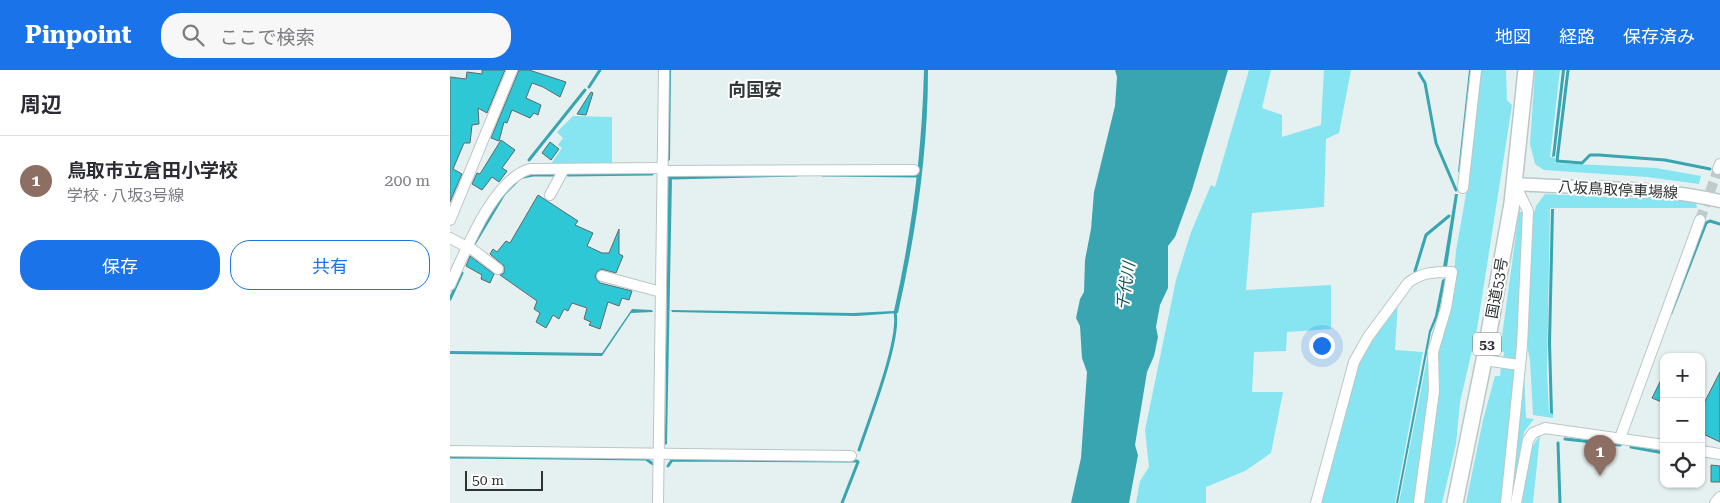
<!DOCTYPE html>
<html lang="ja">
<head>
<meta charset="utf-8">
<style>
	:root { --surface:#fff; --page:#f7f7f7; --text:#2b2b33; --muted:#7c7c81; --line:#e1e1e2; --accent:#1a73e8 }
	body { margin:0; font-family:"Roboto Serif","Noto Sans JP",serif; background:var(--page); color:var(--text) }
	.controls { position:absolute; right:15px; bottom:15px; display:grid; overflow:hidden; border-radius:10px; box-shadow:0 1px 4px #0004 }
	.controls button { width:45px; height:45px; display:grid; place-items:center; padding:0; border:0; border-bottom:1px solid var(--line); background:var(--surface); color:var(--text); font:25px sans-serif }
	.scale { position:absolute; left:15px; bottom:12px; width:78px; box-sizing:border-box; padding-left:5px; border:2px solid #2e3233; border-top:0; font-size:14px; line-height:18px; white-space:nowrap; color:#2e3233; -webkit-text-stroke:4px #fff; paint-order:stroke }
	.you { position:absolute; left:871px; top:275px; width:18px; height:18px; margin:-12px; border:4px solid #fff; border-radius:50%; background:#1a73e8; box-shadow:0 0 0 8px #1a73e833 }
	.badge { display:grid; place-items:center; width:32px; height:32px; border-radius:50%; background:var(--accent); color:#fff; font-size:16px; font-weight:700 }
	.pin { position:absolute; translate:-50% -41px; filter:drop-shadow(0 1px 2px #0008) }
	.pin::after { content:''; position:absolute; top:26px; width:18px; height:15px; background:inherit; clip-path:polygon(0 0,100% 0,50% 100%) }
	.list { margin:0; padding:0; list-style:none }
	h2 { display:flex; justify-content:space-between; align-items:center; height:65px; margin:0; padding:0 20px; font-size:21px }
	h2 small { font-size:16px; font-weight:400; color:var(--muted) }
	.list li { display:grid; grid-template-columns:32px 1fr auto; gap:15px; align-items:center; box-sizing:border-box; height:90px; padding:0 20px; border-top:1px solid var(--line) }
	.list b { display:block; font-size:19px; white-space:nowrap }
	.list p { margin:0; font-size:16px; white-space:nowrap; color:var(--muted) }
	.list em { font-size:16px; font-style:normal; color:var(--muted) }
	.actions { display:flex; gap:10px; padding:15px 20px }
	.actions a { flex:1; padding:11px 0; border:1px solid var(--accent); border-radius:20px; text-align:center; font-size:18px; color:var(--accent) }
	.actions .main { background:var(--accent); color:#fff }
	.icon { flex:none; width:28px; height:28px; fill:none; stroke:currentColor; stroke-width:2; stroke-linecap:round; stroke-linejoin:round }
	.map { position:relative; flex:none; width:1270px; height:433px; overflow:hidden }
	header { display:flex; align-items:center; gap:30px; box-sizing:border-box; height:70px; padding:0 25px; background:var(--accent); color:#fff }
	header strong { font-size:24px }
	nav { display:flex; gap:28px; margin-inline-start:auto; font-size:18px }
	.search { width:350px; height:45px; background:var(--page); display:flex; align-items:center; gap:12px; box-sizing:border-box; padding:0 18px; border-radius:20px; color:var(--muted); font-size:19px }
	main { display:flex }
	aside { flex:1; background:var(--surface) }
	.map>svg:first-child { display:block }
	.green { fill:#86e5f0 }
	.water { fill:#38a5b0 }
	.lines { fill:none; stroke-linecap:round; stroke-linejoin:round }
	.stream { stroke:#38a5b0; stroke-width:3 }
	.building { fill:#2dc7d6; stroke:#5f696a }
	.minor-tunnel { stroke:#c0cacb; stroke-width:10; stroke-dasharray:10 5; stroke-linecap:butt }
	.minor-casing { stroke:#bbc6c7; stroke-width:12 }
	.major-casing { stroke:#bbc6c7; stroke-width:15 }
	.highway-casing { stroke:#bbc6c7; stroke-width:18 }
	.minor { stroke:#fff; stroke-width:10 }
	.major { stroke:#fff; stroke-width:12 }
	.highway { stroke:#fff; stroke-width:15 }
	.labels { text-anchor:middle; stroke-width:4; stroke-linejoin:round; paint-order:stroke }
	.shield { fill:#fff; stroke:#6d7070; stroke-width:1 }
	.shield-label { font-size:14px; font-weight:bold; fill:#2e3233 }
	.street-label { font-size:15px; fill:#2e3233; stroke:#fff }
	.water-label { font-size:16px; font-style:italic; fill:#145158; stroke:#fff }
	.quarter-label { font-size:18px; font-weight:bold; fill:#303839; stroke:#fff }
</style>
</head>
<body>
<header>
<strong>Pinpoint</strong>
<div class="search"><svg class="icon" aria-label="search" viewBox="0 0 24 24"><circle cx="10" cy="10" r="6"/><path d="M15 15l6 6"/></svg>ここで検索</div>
<nav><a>地図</a><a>経路</a><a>保存済み</a></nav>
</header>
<main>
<aside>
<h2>周辺<small></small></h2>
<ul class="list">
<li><span class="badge" style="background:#8d6e63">1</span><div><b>鳥取市立倉田小学校</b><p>学校 · 八坂3号線</p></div><em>200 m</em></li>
</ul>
<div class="actions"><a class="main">保存</a><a>共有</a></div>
</aside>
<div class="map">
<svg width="1270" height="433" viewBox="0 0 1270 433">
	<rect width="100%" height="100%" fill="#e5f0f1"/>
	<g class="green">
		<polygon points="799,0 821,0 812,38 832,45 832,67 871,55 874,0 901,0 889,63 876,69 874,137 802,143 796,220 881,215 881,259 837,262 836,281 804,282 802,322 833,322 821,383 795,401 756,417 756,433 686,433 690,411 699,397 695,360 726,210 741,162 761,115 765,117"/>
		<polygon points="1028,0 1056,0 1057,30 1062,35 1027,259 1010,332 1006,374 992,433 971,433 983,298 1003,216 1006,181 1016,124"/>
		<polygon points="1085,0 1110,0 1100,87 1105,88 1105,93 1206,98 1251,106 1249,114 1197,107 1094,100 1085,94 1080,74"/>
		<polygon points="123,46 162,47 162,94 101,94 112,78 108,75 113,68 107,62"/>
		<polygon points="1095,124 1177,128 1245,128 1247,138 1100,138 1097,301 1099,343 1103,344 1103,348 1083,345 1080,290 1076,270 1079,162 1086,136"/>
		<polygon points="1069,142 1074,142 1070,270 1066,291 1053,290 1054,282 1050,281"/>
		<polygon points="997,205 966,433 949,433 982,263 990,243"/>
		<polygon points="948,232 945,280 973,282 945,433 869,433 908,291 927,259"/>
		<polygon points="1051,296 1066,298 1052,433 1016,433 1033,350 1045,306 1050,306"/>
		<polygon points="1074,300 1076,348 1084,349 1074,362 1060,433"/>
		<polygon points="1090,365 1083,433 1072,433 1080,380"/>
	</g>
	<g class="water">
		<polygon points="218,0 221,0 220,90 217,92"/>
		<path d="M474 0H478C478 82 466 163 448 243L406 246 222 242 221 240 403 243 444 241C462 161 472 82 474 0Z"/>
		<polygon points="665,0 778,0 742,120 725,167 718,176 718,218 710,235 706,257 708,267 704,286 697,302 685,375 688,385 679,433 621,433 631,388 637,302 632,288 630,256 626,248 630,229 634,222 635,190 641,159 644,122 665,36 667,7"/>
		<polygon points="1019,0 1023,0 1012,102 1008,102"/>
		<polygon points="1112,0 1115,0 1105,86 1102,87"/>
		<polygon points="218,107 222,107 217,374 215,375"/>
		<polygon points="1005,124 1008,124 997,197 993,197"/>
		<polygon points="1101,139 1104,139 1101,273 1103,344 1100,343 1098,273"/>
		<polygon points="996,208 988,246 981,262 948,433 946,433 979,261 985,246 992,210"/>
		<polygon points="182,239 202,240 203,242 181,243 152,286 0,284 0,281 152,283"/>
	</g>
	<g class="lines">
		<g class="stream">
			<polyline points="1118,0 1107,91 1132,93 1140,85 1149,85 1215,90 1260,99"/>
			<polyline points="969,3 975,13 986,73 1006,120"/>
			<polyline points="139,17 150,0"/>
			<polyline points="79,90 135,20"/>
			<polyline points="118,105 202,104"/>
			<polyline points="373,105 467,106"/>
			<polyline points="73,107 83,105 106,105"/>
			<polyline points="223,108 347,105"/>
			<polyline points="23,176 54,124 66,112"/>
			<polyline points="965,201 976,165 999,146"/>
			<polyline points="0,229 12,203"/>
			<polyline points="1221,243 1256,153 1260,151 1270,154"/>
			<polyline points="1115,369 1170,375"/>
			<polyline points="1108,373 1110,433"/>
			<polyline points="1181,377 1214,383"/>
			<path d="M409 380C419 350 451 269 445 242"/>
			<polyline points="0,387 196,389 203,394"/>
			<polyline points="218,396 222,390 407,391"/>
			<polyline points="392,433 408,392"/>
		</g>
	</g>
	<g class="building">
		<polygon points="32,0 55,0 37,43 28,38 29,54 22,55 20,73 14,73 3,99 12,104 0,132 0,7 16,9 17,2 32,4"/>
		<polygon points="69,0 79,0 116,12 110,27 93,17 82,13 76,28 91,35 88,45 84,43 80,48 62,40 57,53 54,52 49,71 41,68"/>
		<polygon points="141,22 143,23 136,45 127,44"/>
		<polygon points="51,70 65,80 52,98 57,101 49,112 42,107 32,120 22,114 27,103 30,104"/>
		<polygon points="100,72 109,79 101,90 92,83"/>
		<polygon points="88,125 128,151 125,155 143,163 137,176 152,183 159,183 169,159 169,184 173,186 166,203 151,199 147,202 145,207 150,213 182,221 179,230 172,228 169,236 158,232 150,259 139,255 141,252 134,249 137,238 122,233 118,241 114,239 109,249 103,245 96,258 86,252 90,243 84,239 87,231 50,205 54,203 54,196 40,184 43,179 47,182 56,171 60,173"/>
		<polygon points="20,186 44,204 40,213 31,209 32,205 16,196"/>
		<polygon points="1270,302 1270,372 1251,363 1251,339"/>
		<polygon points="1214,304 1214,333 1202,328"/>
		<polygon points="1261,395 1270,396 1270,412 1261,412"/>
	</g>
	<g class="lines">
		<polyline class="minor-tunnel" points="1250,150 1268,99"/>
		<defs>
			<g id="minor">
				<polyline points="1268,99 1270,94"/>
				<polyline points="212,101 464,100"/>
				<polyline points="1013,118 1026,0"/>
				<polyline points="100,125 114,99"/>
				<polyline points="0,150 62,0"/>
				<polyline points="0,168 17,177"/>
				<polyline points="18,176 48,199"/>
				<polyline points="152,206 211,222"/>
				<path d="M0 215C15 182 43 109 80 99L212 98"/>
				<polyline points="1034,290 1069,295"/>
				<polyline points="1170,368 1250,150"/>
				<polyline points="0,381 401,386"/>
				<polyline points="1251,381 1270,384"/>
				<polyline points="208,433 214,0"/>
				<path d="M866 433 904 292 918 267 958 213C971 202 985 202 1002 202L996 238 983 282 984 321 969 433"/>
				<polyline points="1056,433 1072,276 1078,141 1065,114"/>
				<polyline points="1066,433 1078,370 1083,363 1095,358 1214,375"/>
				<polyline points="1265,433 1270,427"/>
			</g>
			<path id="major" d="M1065 114C1133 119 1203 115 1270 131"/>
			<polyline id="highway" points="1005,433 1034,290 1062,133 1076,0"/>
		</defs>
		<use href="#minor" class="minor-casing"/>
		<use href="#major" class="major-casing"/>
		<use href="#highway" class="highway-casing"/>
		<use href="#minor" class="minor"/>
		<use href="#major" class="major"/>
		<use href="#highway" class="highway"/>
	</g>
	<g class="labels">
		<rect class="shield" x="1023" y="262.5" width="28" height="23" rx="4"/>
		<g class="shield-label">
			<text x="1037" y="279">53</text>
		</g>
		<g class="street-label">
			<text transform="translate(1168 120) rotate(3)" y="5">八坂鳥取停車場線</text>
			<text transform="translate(1047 218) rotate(-80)" y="5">国道53号</text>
		</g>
		<g class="water-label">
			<text transform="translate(675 216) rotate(-81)" y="6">千代川</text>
		</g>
		<g class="quarter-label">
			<text x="305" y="26">向国安</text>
		</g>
	</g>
</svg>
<div class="controls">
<button>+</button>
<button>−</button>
<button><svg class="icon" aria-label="locate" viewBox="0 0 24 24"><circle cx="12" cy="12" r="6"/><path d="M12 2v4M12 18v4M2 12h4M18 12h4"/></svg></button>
</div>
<div class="scale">50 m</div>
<div class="you"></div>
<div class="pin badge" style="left:1150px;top:406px;background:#8d6e63">1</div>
</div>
</main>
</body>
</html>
